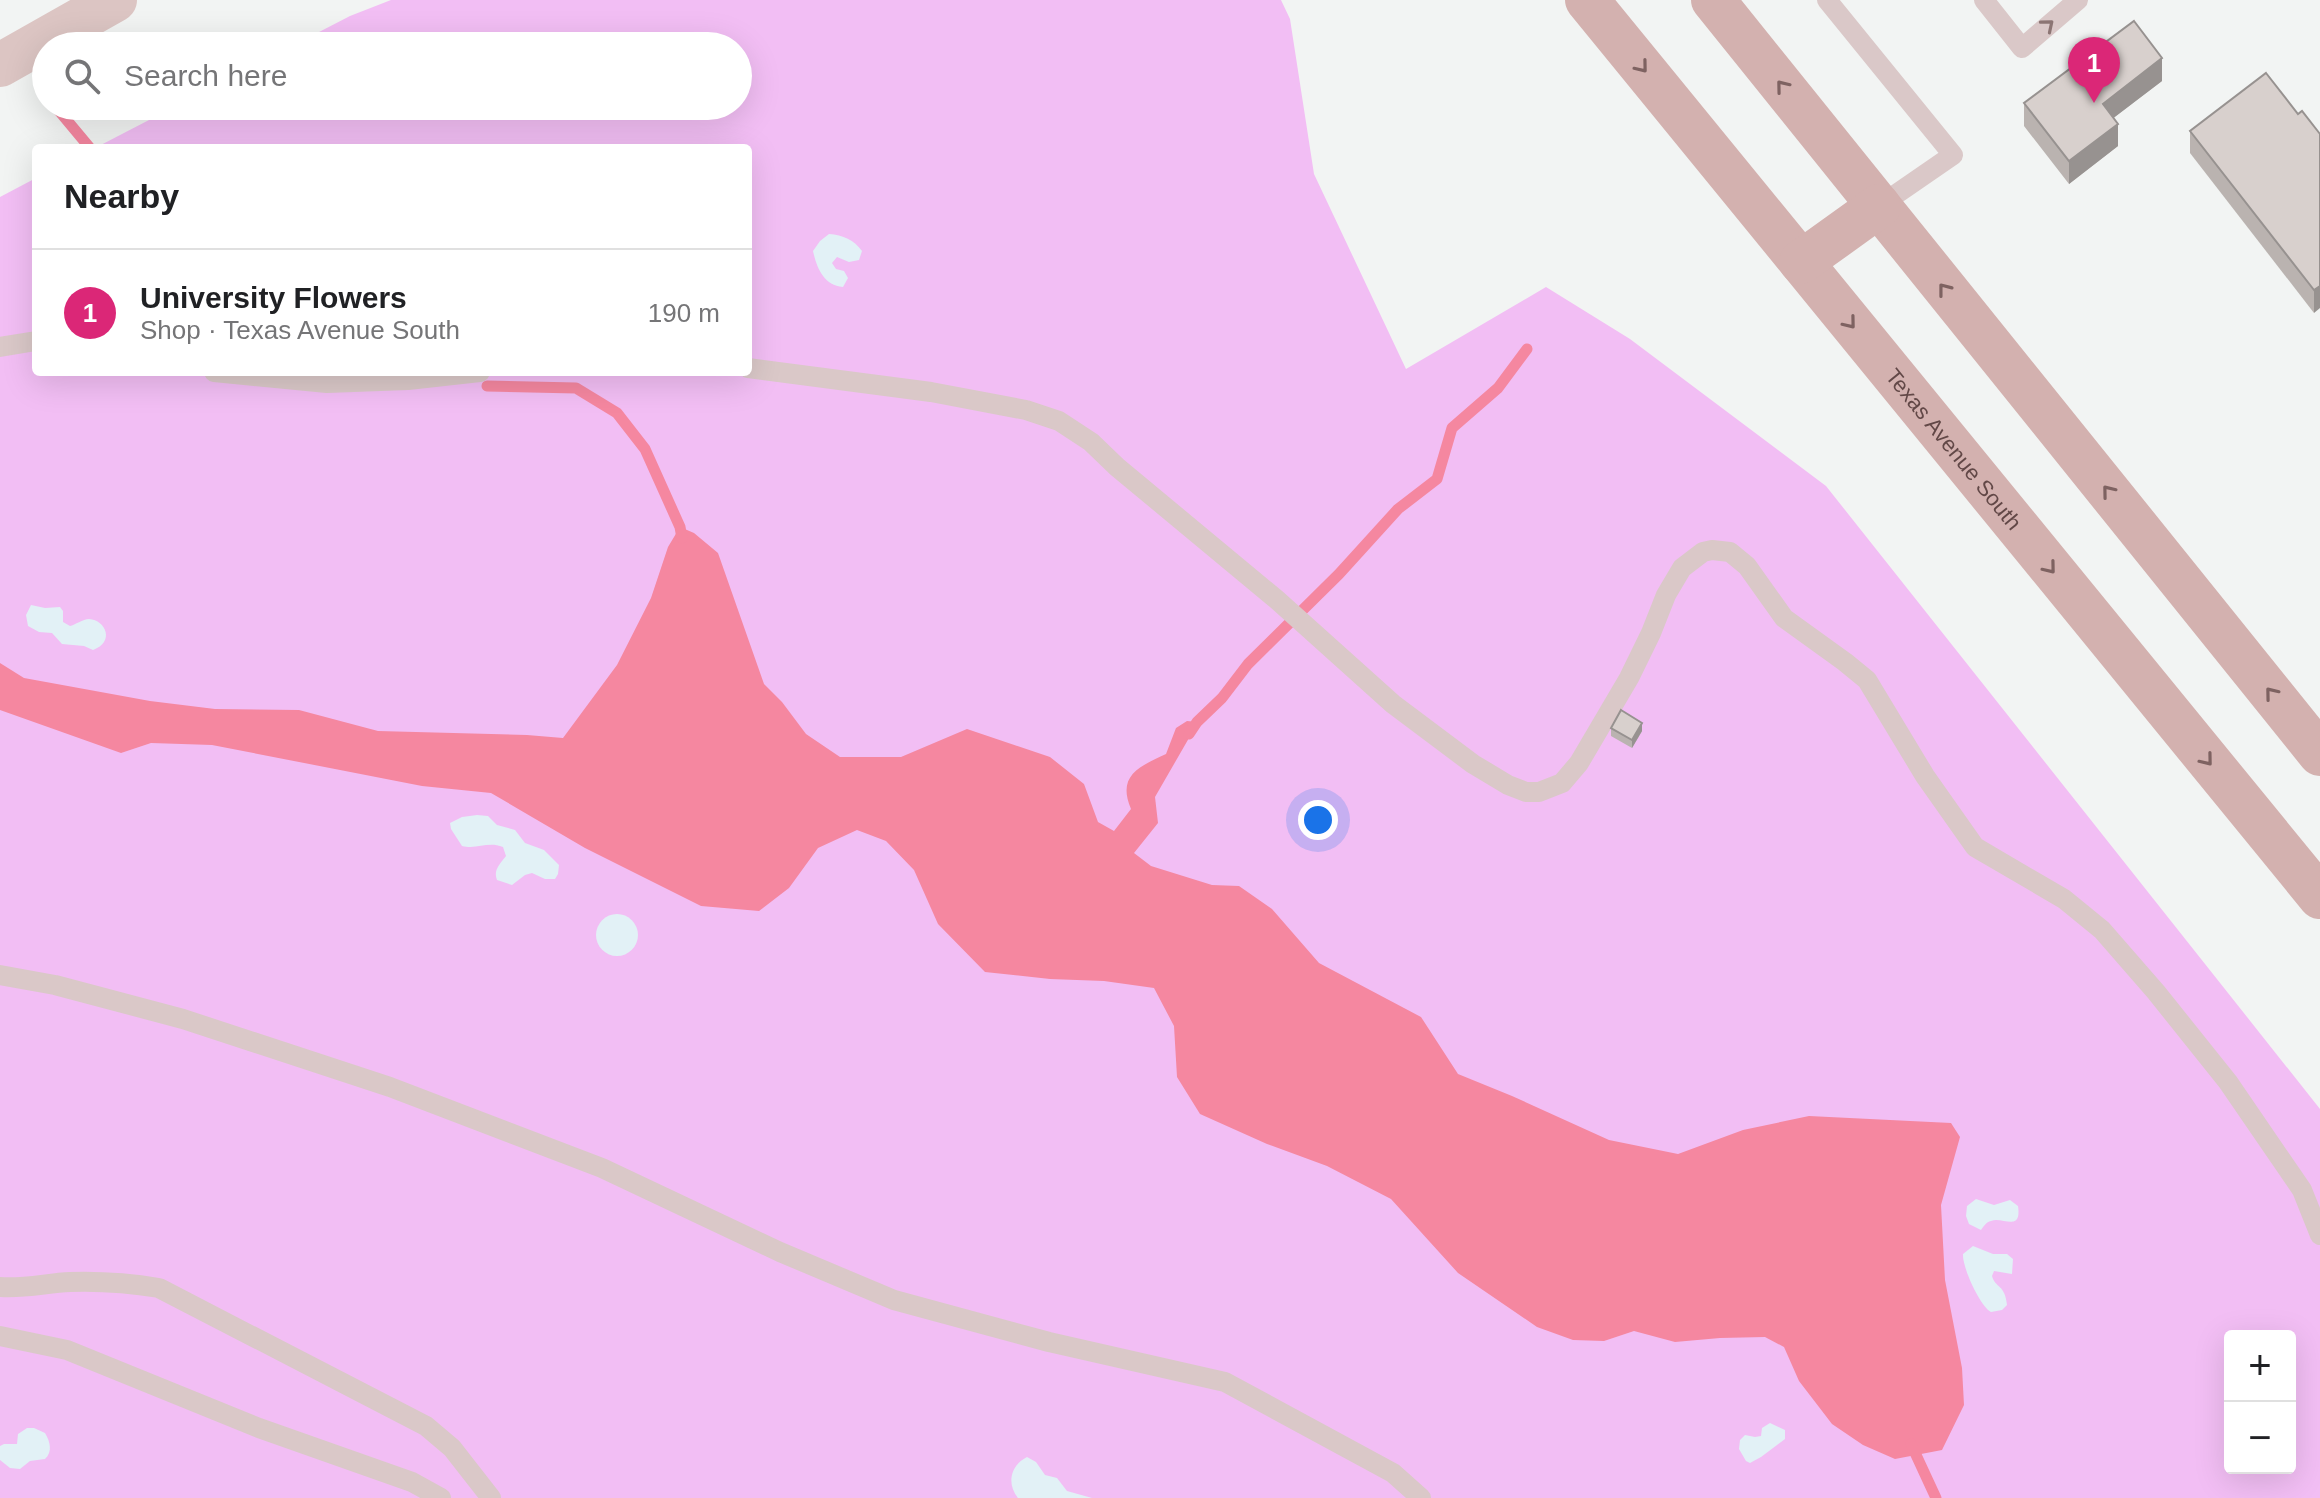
<!DOCTYPE html>
<html lang="en">
<head>
<meta charset="utf-8">
<style>
	:root { --surface:#fff; --page:#f2f2f2; --text:#202124; --muted:#757577; --line:#e0e0e0; --accent:#db2777 }
	body { margin:0; font-family:Helvetica,sans-serif; background:var(--page); color:var(--text) }
	.controls { position:absolute; right:24px; bottom:24px; display:grid; overflow:hidden; border-radius:8px; box-shadow:0 8px 32px #0002 }
	.controls button { width:72px; height:72px; display:grid; place-items:center; padding:0; border:0; border-bottom:2px solid var(--line); background:var(--surface); color:var(--text); font:40px sans-serif }
	.you { position:absolute; left:1318px; top:820px; width:28px; height:28px; margin:-20px; border:6px solid #fff; border-radius:50%; background:#1a73e8; box-shadow:0 0 0 12px #1a73e833 }
	.badge { display:grid; place-items:center; width:52px; height:52px; border-radius:50%; background:var(--accent); color:#fff; font-size:26px; font-weight:700 }
	.pin { position:absolute; translate:-50% -66px; filter:drop-shadow(0 2px 4px #0008) }
	.pin::after { content:''; position:absolute; top:42px; width:28px; height:24px; background:inherit; clip-path:polygon(0 0,100% 0,50% 100%) }
	.list { margin:0; padding:0; list-style:none }
	h2 { display:flex; justify-content:space-between; align-items:center; height:104px; margin:0; padding:0 32px; font-size:34px }
	h2 small { font-size:26px; font-weight:400; color:var(--muted) }
	.list li { display:grid; grid-template-columns:52px 1fr auto; gap:24px; align-items:center; box-sizing:border-box; height:128px; padding:0 32px; border-top:2px solid var(--line) }
	.list b { display:block; font-size:30px; white-space:nowrap }
	.list p { margin:0; font-size:26px; white-space:nowrap; color:var(--muted) }
	.list em { font-size:26px; font-style:normal; color:var(--muted) }
	.icon { flex:none; width:44px; height:44px; fill:none; stroke:currentColor; stroke-width:2; stroke-linecap:round; stroke-linejoin:round }
	.map { position:relative; flex:none; width:2320px; height:1498px; overflow:hidden }
	.search { position:absolute; background:var(--surface); box-shadow:0 8px 32px #0002; left:32px; top:32px; width:720px; height:88px; display:flex; align-items:center; gap:20px; box-sizing:border-box; padding:0 28px; border-radius:44px; color:var(--muted); font-size:30px }
	.panel { position:absolute; background:var(--surface); box-shadow:0 8px 32px #0002; left:32px; top:144px; width:720px; height:232px; border-radius:8px }
	.map>svg:first-child { display:block }
	.green { fill:#f2bef4; fill-rule:evenodd }
	.sand { fill:#e2f1f6 }
	.water { fill:#f587a0 }
	.lines { fill:none; stroke-linecap:round; stroke-linejoin:round }
	.stream { stroke:#f587a0; stroke-width:11 }
	.lane { stroke:#dac8c8; stroke-width:20 }
	.secondary { stroke:#dcc5c3; stroke-width:44 }
	.primary { stroke:#d3b1af; stroke-width:44 }
	.wall { fill:#bab3b0 }
	.shaded-wall { fill:#979290 }
	.building { fill:#d8d0cd; stroke:#979290; stroke-width:2 }
	.oneway { stroke:#8c7574 }
	.oneway2 { stroke:#7e6261 }
	.labels { text-anchor:middle; stroke-width:6; stroke-linejoin:round; paint-order:stroke }
	.street-label { font-size:22px; fill:#624847; stroke:#fff }
</style>
</head>
<body>
<div class="map">
<svg width="2320" height="1498" viewBox="0 0 2320 1498">
	<rect width="100%" height="100%" fill="#f2f4f3"/>
	<path class="green" d="M391 0H1281L1290 19 1314 174 1406 369 1546 287 1630 339 1826 486 2320 1109V1498H0V197L36 178V372H748V148H95L176 106H738V46H292L350 16ZM2230 1336H2290V1468H2230Z"/>
	<g class="sand">
		<path d="M829 234C843 235 854 240 862 251L859 260 849 262 837 257 832 263 836 269 844 271 848 278 843 287C824 285 817 269 813 251L820 241Z"/>
		<path d="M31 605 45 608 60 607 63 611V622L70 626C75 625 83 619 89 619 106 620 115 642 93 650L84 646 62 644 52 633 39 632 28 626 26 615Z"/>
		<path d="M477 815 488 816 497 825 515 830 525 843 544 850 559 865 558 874 555 879H545L532 873 525 875 512 885 497 880C493 870 500 864 506 856L503 847C487 841 477 850 462 846L451 829 450 823 462 817Z"/>
		<circle cx="617" cy="935" r="21"/>
		<path d="M1976 1199 1994 1205 2010 1200 2018 1206C2022 1233 2002 1216 1991 1221 1986 1222 1984 1226 1981 1230L1969 1224 1966 1216 1967 1206Z"/>
		<path d="M1973 1246 1993 1254H2007L2013 1259 2012 1274 1994 1271 1992 1276C1995 1288 2005 1284 2007 1305L2002 1310 1991 1312C1980 1306 1962 1267 1963 1254Z"/>
		<polygon points="1770,1423 1785,1430 1785,1439 1761,1457 1750,1463 1746,1461 1739,1449 1740,1440 1745,1435 1755,1437 1761,1436 1762,1428"/>
		<path d="M27 1428H34L45 1433C50 1441 53 1452 45 1459L30 1461 20 1469 10 1468 0 1460V1446L4 1444H17L18 1434Z"/>
		<path d="M1027 1457 1036 1462 1045 1475 1057 1478 1067 1491 1092 1498H1018C1006 1483 1011 1465 1027 1457Z"/>
	</g>
	<path class="water" d="M680 527 694 533 718 553 764 684 782 702 806 734 840 757H901L967 729 1050 757 1084 784 1098 822 1114 831 1131 809C1117 776 1138 767 1166 754L1176 728 1187 721 1197 722 1198 727 1189 738 1155 797 1158 823 1134 853 1151 866 1212 885 1239 886 1272 909 1319 963 1421 1017 1458 1074 1512 1096 1609 1140 1678 1154 1743 1130 1809 1116 1951 1123 1960 1137 1941 1205 1945 1280 1962 1368 1964 1405 1942 1450 1895 1459 1863 1445 1832 1424 1799 1381 1784 1347 1765 1337 1720 1338 1675 1342 1634 1331 1604 1341 1573 1340 1537 1327 1458 1273 1391 1199 1327 1166 1267 1144 1200 1114 1177 1077 1174 1026 1154 988 1104 981 1050 979 985 972 938 924 914 870 886 841 857 830 818 848 789 888 759 911 701 906 585 848 491 793 422 786 212 745 151 743 121 753 0 710V663L24 678 150 701 215 709 299 710 378 731 527 735 563 738 617 665 651 598 668 547Z"/>
	<g class="lines">
		<g class="stream">
			<polyline points="55,106 90,148"/>
			<polyline points="487,386 576,388 617,413 645,449 680,527 682,538"/>
			<polyline points="1189,734 1197,722 1222,698 1248,664 1339,574 1398,509 1437,479 1452,428 1498,388 1527,349"/>
			<polyline points="1911,1444 1936,1498"/>
		</g>
		<g class="lane">
			<polyline points="1827,0 1953,155 1879,206"/>
			<polyline points="1984,0 2022,48 2078,0"/>
			<polyline points="0,347 36,341"/>
			<polyline points="748,368 931,392 1026,410 1059,421 1091,442 1117,467 1276,599 1393,704 1473,764 1508,785 1526,792 1539,792 1562,783 1579,763 1629,678 1651,633 1666,595 1682,568 1703,552 1712,550 1730,552 1747,566 1784,618 1845,662 1867,680 1925,776 1975,847 2064,899 2102,930 2156,992 2228,1082 2302,1190 2320,1235"/>
			<polyline points="214,372 327,383 408,380 480,372"/>
			<polyline points="0,975 55,985 183,1019 390,1087 602,1168 780,1252 894,1300 1049,1342 1225,1382 1393,1473 1421,1498"/>
			<path d="M0 1287C24 1289 47 1283 70 1282 101 1281 129 1283 159 1288L426 1426 452 1448 491 1498"/>
			<polyline points="0,1336 67,1350 259,1428 412,1482 441,1498"/>
		</g>
		<polyline class="secondary" points="0,65 115,0"/>
		<g class="primary">
			<path id="s1" d="M1587 0 2320 897"/>
			<polyline points="1713,0 2320,754"/>
			<polyline points="1801,262 1879,206"/>
		</g>
	</g>
	<g class="wall">
		<polygon points="2162,81 2113,118 2118,146 2069,184 2024,126 2024,103"/>
		<polygon points="2298,114 2320,134 2314,313 2190,153 2190,131"/>
		<polygon points="1611,728 1642,731 1632,748 1611,736"/>
	</g>
	<g class="shaded-wall">
		<polygon points="2162,58 2162,81 2103,126 2103,104"/>
		<polygon points="2118,124 2118,146 2069,184 2069,161"/>
		<polygon points="2320,286 2320,308 2314,313 2314,290"/>
		<polygon points="1642,723 1642,731 1632,748 1632,740"/>
	</g>
	<g class="building">
		<polygon points="2134,21 2162,58 2103,104 2118,124 2069,161 2024,103"/>
		<polygon points="2266,73 2298,114 2302,111 2320,134 2320,286 2314,290 2190,131"/>
		<polygon points="1621,710 1642,723 1632,740 1611,728"/>
	</g>
	<defs><path id="oneway-chevron" d="M-2-3.5L2.5 0L-2 3.5" fill="none" stroke-width="1.6" stroke-linecap="round" stroke-linejoin="round" transform="scale(2)"/></defs>
	<use class="oneway" href="#oneway-chevron" transform="translate(2048 25) rotate(-40)"/>
	<g class="oneway2">
		<use href="#oneway-chevron" transform="translate(1642 67) rotate(51)"/>
		<use href="#oneway-chevron" transform="translate(1782 86) rotate(-129)"/>
		<use href="#oneway-chevron" transform="translate(1944 289) rotate(-128)"/>
		<use href="#oneway-chevron" transform="translate(1850 323) rotate(51)"/>
		<use href="#oneway-chevron" transform="translate(2108 491) rotate(-129)"/>
		<use href="#oneway-chevron" transform="translate(2050 568) rotate(51)"/>
		<use href="#oneway-chevron" transform="translate(2271 693) rotate(-129)"/>
		<use href="#oneway-chevron" transform="translate(2207 760) rotate(51)"/>
	</g>
	<g class="labels">
		<g class="street-label">
			<text dy="8" stroke="none"><textPath href="#s1" startOffset="580">Texas Avenue South</textPath></text>
		</g>
	</g>
</svg>
<div class="controls">
<button>+</button>
<button>−</button>
</div>
<div class="you"></div>
<div class="pin badge" style="left:2094px;top:103px">1</div>
<div class="search"><svg class="icon" aria-label="search" viewBox="0 0 24 24"><circle cx="10" cy="10" r="6"/><path d="M15 15l6 6"/></svg>Search here</div>
<section class="panel">
<h2>Nearby<small></small></h2>
<ul class="list">
<li><span class="badge">1</span><div><b>University Flowers</b><p>Shop · Texas Avenue South</p></div><em>190 m</em></li>
</ul>
</section>
</div>
</body>
</html>
